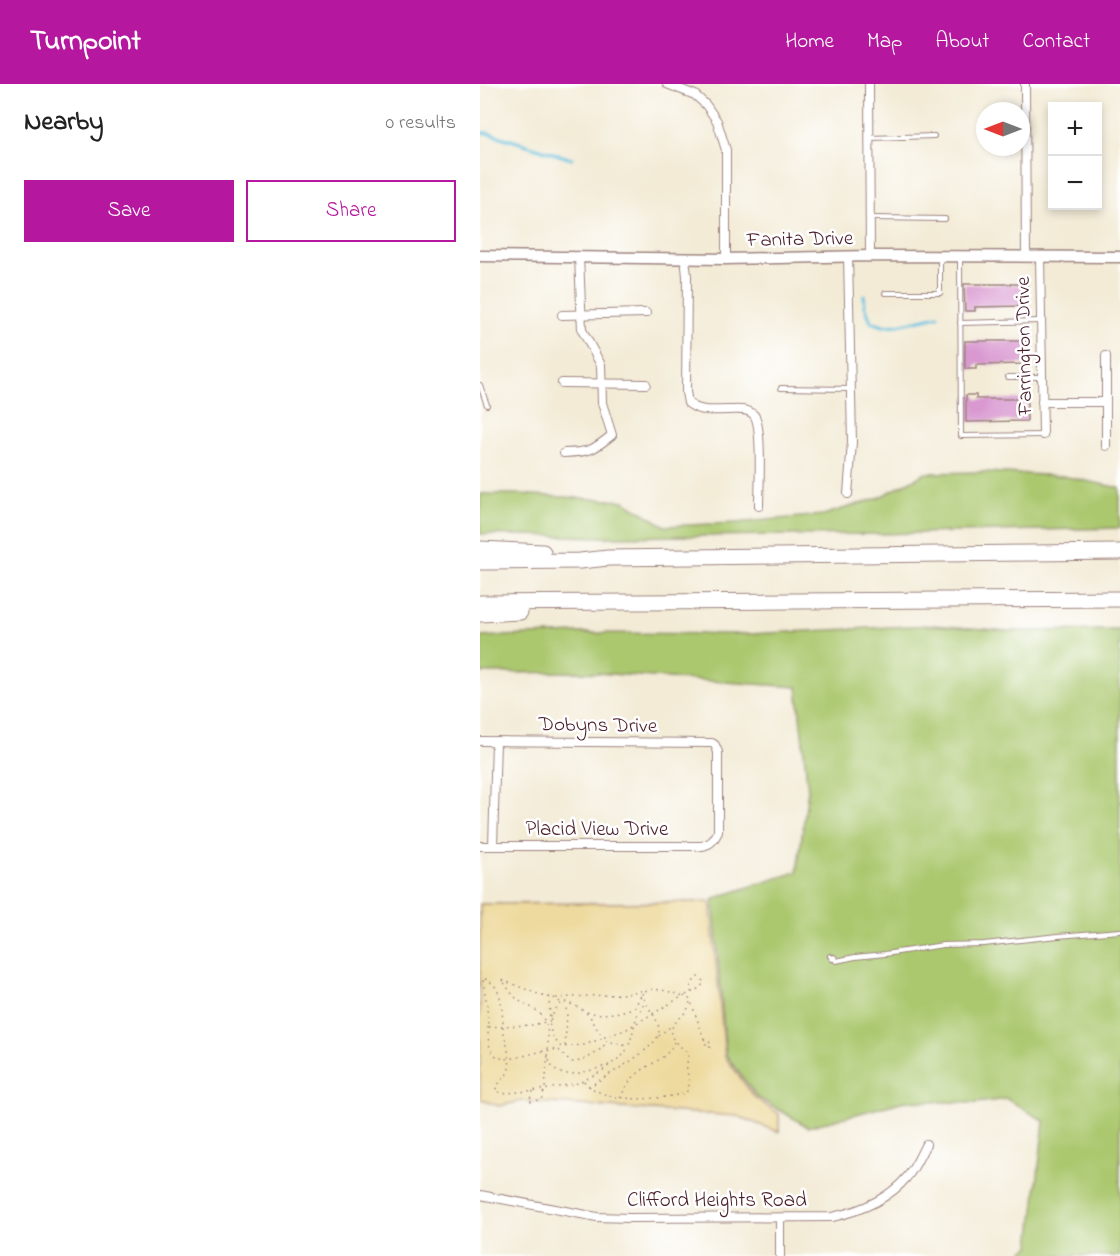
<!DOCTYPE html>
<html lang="en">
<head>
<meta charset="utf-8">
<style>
	:root { --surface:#fff; --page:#f6f6f6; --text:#222; --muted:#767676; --line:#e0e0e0; --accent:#b5179e }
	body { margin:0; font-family:"Indie Flower",sans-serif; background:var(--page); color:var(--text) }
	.controls { position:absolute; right:18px; top:18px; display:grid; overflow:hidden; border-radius:0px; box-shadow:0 3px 9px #0003 }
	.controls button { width:54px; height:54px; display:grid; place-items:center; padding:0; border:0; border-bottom:2px solid var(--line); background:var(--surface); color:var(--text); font:30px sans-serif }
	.compass { position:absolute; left:496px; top:18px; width:54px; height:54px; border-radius:50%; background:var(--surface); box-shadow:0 3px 9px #0003; rotate:270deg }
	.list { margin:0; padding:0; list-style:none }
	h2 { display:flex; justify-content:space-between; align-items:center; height:78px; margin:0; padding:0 24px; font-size:26px }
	h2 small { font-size:20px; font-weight:400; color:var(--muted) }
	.actions { display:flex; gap:12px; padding:18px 24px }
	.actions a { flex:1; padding:14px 0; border:2px solid var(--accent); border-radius:0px; text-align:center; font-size:21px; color:var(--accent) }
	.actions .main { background:var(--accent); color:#fff }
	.map { position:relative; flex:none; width:640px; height:1172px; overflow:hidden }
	header { display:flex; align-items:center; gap:36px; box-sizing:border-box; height:84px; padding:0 30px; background:var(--accent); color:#fff }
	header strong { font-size:28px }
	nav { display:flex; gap:33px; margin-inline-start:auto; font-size:21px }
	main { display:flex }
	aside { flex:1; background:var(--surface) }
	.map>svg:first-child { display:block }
	.green { fill:#abc86e; stroke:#7a744c; stroke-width:1.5 }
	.sand { fill:#eeda9e; stroke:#9c7c64; stroke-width:1.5 }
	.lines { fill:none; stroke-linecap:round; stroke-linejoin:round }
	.stream { stroke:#61c1df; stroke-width:3 }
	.building { fill:#d998d0 }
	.service-casing { stroke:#9e8580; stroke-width:6 }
	.minor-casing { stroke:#9e8580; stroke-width:10 }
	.secondary-casing { stroke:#9e8580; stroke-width:13 }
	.motorway-casing { stroke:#9e8580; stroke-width:17 }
	.path { stroke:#9e8580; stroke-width:1.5; stroke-dasharray:1.5 4.5; stroke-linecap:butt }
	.service { stroke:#fff; stroke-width:4 }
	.minor { stroke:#fff; stroke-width:8 }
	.secondary { stroke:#fff; stroke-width:10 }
	.motorway { stroke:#fff; stroke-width:15 }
	.labels { text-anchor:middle; stroke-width:5; stroke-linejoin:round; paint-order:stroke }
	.street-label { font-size:21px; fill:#4a1f2b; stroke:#fff }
</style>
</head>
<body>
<header>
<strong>Turnpoint</strong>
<nav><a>Home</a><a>Map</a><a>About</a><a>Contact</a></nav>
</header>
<main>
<aside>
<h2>Nearby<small>0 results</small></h2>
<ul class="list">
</ul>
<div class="actions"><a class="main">Save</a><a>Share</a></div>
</aside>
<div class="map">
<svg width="640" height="1172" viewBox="0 0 640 1172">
	<rect width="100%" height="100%" fill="#fff"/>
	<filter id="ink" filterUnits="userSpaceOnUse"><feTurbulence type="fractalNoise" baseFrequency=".0167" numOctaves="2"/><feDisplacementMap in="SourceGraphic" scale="12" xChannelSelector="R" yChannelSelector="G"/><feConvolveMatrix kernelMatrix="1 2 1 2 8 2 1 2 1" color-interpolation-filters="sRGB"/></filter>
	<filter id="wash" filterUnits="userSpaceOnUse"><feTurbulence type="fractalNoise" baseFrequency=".008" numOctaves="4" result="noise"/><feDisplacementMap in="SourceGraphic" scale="24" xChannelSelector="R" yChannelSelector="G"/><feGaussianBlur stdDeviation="1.35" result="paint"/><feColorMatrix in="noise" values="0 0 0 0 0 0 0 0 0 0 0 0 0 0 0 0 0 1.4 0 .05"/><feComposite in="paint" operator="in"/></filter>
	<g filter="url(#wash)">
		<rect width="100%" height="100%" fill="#f3ebd6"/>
		<g class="green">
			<polygon points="504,388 583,392 640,404 640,444 399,450 122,453 0,450 0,410 38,410 144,417 185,442 255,439 343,431 398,414 446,389"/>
			<polygon points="452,541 529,547 640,546 640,1172 536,1172 550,1162 564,1037 527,1015 496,1019 425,1017 328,1043 277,1013 246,971 233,816 244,811 317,788 328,706 317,603 103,588 0,589 0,553 98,549 268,550"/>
		</g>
		<polygon class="sand" points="230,818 245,973 275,1014 299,1030 299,1048 257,1032 42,1017 19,1022 0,1015 0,820"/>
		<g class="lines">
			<g class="stream">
				<polyline points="0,49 8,49 92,75"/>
				<polyline points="384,211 385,222 391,238 404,242 418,241 458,232"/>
			</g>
		</g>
		<g id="blocks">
			<g class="building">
				<polygon points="484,200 547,200 547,222 495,223 495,227 485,227"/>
				<polygon points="485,257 547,257 547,280 496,281 496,285 485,285"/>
				<polygon points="486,311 496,311 496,315 547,315 547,337 486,338"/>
			</g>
		</g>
	</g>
	<g filter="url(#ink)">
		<use href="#blocks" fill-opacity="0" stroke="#9e8580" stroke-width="1.5"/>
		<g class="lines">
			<defs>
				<g id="service">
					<polyline points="390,54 454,52"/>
					<polyline points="391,134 465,135"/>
					<polyline points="480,173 481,352 563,351"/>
					<polyline points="405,209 460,209 460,173"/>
					<polyline points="480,239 560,237"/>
					<polyline points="528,293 561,293"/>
					<polyline points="0,301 7,321"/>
					<polyline points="301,304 370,305"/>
					<polyline points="350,872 352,875 354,873 356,877 375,873 405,870 463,861 504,860 578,852 640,847"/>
				</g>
				<g id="minor">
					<polyline points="187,0 215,11 226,21 237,37 246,66 246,175"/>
					<polyline points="389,0 390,172"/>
					<polyline points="545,0 546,173"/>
					<polyline points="368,172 372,358 368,410"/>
					<polyline points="560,173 563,351"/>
					<path d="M205 174 207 192 206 308 208 319C221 329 232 326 248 326 256 326 268 324 274 331 283 342 279 405 279 422"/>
					<polyline points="82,231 166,229"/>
					<polyline points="82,299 166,300"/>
					<polyline points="562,318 626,318"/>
					<polyline points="626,362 626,272"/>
					<path d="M84 369C110 368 112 367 132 351L122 319 121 281 102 246 99 172"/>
					<path d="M0 657 232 659 235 661 238 668V748C234 756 231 760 222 762H0"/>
					<polyline points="13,762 16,657"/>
					<path d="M0 1111 117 1133 149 1134 352 1133C380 1127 408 1116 427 1093 435 1084 440 1071 446 1060"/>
					<polyline points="300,1172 300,1134"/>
				</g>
				<polyline id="secondary" points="0,172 246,175 390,172 640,173"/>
				<g id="motorway">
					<polyline points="0,465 63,468"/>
					<polyline points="0,478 100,477 128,474 640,468"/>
					<polyline points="0,519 640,515"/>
					<polyline points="0,530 40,528"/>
				</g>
			</defs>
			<use href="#service" class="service-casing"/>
			<use href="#minor" class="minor-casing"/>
			<use href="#secondary" class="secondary-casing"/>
			<use href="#motorway" class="motorway-casing"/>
			<g class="path">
				<path d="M5 895C23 902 22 925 23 942L8 943 7 922 3 896Z"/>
				<polyline points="69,913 70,935"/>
				<polyline points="76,914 142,910 166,906"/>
				<path d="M80 918 74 914 58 910 22 896C27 902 31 910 37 915 45 922 58 924 63 934 69 944 68 954 68 966 68 1005 108 986 130 981"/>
				<path d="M107 928C123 932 141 929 155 923L162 909"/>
				<path d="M70 937 52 941 23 942C24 956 33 974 28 988 25 994 19 998 16 1004L17 1008 28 1009 68 1005 98 999 122 987 143 971 146 967 144 961C136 958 129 959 121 955L104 961 81 963C75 957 68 946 70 937 71 933 73 931 74 928 77 923 79 920 85 918 94 921 104 925 110 933 116 940 117 949 125 953L145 946 203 912 208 913 211 918 227 963H230L231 959 224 955"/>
				<path d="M8 943C8 950 8 959 11 966 20 983 46 970 59 968 66 967 72 966 78 965L90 978C102 979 119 969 126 959"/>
				<polyline points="179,952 187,945 192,942"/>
				<polyline points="144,961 148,962 150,959 157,931 163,923 163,917"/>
				<polyline points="85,962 87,929 85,920"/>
				<path d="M104 997C123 1021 179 1016 206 1009 211 999 209 997 207 987 206 982 208 975 208 970 204 964 198 962 194 956 184 944 200 936 206 927 208 925 209 921 210 918"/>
				<path d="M109 1003C123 993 179 965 179 947 179 932 164 923 162 908 174 902 191 908 203 912 210 909 219 906 224 899L221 894 218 893 215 895 210 904 211 908"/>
				<polyline points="53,1007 49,1017 61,1016 65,1004 68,970"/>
				<path d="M140 1014C145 1005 149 996 157 990 171 978 187 976 194 958"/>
			</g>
			<use href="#service" class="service"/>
			<use href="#minor" class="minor"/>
			<use href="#secondary" class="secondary"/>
			<use href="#motorway" class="motorway"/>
		</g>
	</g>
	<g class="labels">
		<g class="street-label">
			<text transform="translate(320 154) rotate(-1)" y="7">Fanita Drive</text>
			<text transform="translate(543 262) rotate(-91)" y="7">Farrington Drive</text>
			<text transform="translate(118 640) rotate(1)" y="7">Dobyns Drive</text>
			<text x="117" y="751">Placid View Drive</text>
			<text x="237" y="1122">Clifford Heights Road</text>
		</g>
	</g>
</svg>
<div class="controls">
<button>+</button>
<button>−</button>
</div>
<svg class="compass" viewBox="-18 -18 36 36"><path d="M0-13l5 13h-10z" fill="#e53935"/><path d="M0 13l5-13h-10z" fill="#767676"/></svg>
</div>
</main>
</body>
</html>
